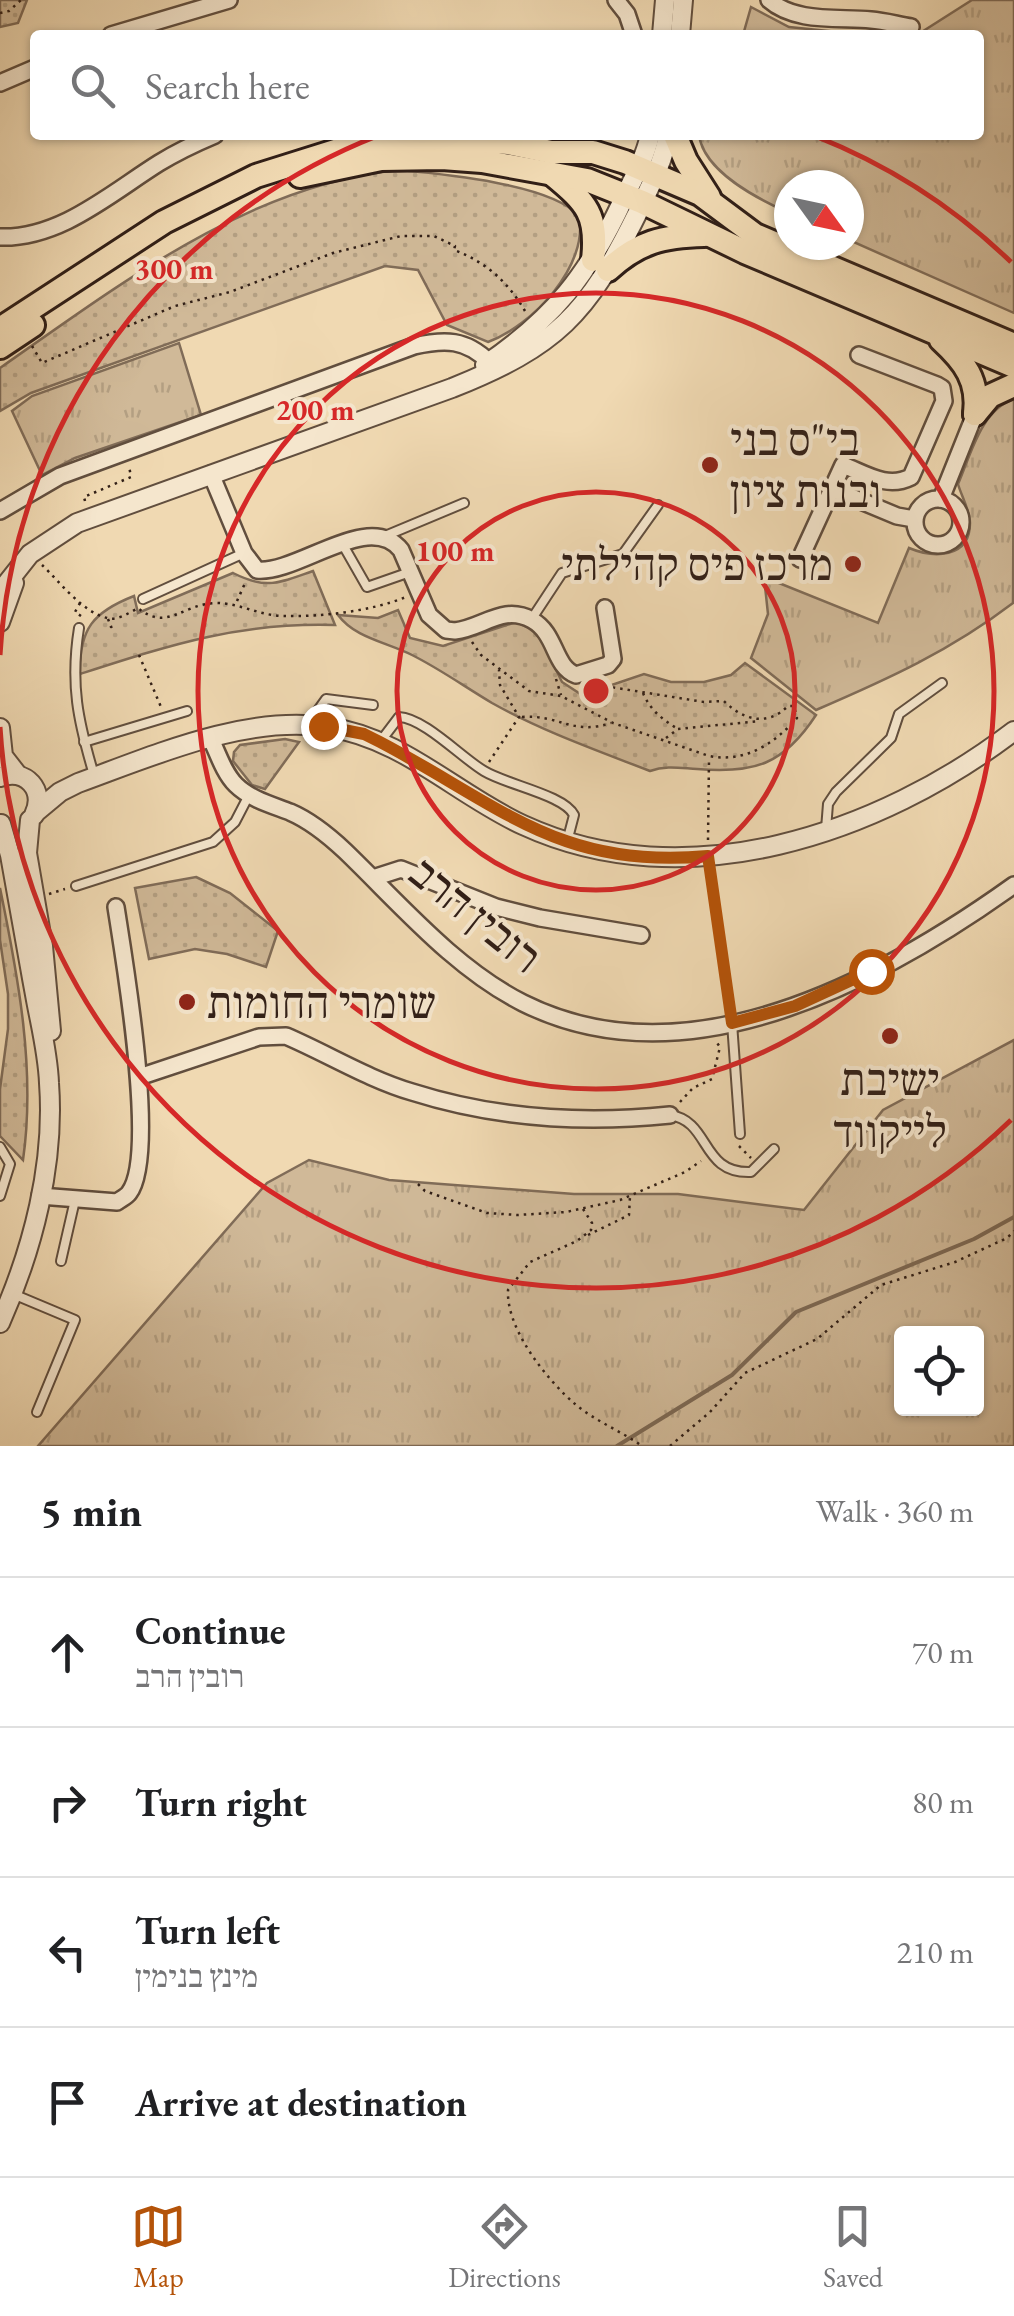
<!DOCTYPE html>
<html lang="en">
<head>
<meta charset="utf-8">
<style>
	:root { --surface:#fff; --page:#f6f6f6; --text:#202124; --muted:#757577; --line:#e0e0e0; --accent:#b45309 }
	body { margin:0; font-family:"EB Garamond","Frank Ruhl Libre",serif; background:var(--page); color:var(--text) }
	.controls { position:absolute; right:30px; bottom:30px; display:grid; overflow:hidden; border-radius:10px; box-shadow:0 2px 8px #0004 }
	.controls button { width:90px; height:90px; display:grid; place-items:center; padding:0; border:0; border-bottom:2px solid var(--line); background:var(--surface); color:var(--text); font:50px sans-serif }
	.compass { position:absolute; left:774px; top:170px; width:90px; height:90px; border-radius:50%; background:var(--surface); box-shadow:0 2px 8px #0004; rotate:123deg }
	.stop { position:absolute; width:30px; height:30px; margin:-22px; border:8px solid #b45309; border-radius:50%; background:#fff }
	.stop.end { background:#b45309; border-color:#fff; box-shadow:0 2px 10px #0008 }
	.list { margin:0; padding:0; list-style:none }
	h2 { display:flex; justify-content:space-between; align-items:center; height:130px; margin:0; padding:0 40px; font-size:42px }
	h2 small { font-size:32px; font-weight:400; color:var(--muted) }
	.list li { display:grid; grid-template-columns:65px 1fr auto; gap:30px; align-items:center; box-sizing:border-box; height:150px; padding:0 40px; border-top:2px solid var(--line) }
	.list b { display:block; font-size:38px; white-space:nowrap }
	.list p { margin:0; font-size:32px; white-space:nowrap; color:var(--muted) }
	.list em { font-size:32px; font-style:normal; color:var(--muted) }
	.icon { flex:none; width:55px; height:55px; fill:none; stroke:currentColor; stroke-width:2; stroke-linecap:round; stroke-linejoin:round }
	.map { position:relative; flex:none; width:1014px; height:1446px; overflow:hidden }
	.search { position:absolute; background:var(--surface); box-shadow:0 2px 8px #0004; left:30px; right:30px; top:30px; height:110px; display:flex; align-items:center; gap:25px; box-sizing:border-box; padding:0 35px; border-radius:10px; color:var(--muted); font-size:38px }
	.sheet { height:730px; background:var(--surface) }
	nav { display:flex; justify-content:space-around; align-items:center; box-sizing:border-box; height:140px; border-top:2px solid var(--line); background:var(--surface); font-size:28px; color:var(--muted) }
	nav a { display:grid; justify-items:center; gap:5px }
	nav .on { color:var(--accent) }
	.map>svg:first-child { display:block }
	.grass { fill:url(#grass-tufts); stroke:#806c58; stroke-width:2.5; fill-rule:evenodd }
	.park { fill:url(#park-dots); stroke:#806c58; stroke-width:2.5 }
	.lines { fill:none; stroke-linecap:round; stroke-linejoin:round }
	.stream { stroke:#7d6954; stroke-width:4 }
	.service-casing { stroke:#614e3e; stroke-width:12 }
	.minor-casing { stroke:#614e3e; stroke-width:20 }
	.tertiary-casing { stroke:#614e3e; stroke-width:22 }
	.primary-casing { stroke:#311f17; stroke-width:28 }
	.path { stroke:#311f17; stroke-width:2.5; stroke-dasharray:2.5 5; stroke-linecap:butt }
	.service { stroke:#f5e6cd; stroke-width:8 }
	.minor { stroke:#f5e6cd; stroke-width:15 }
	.tertiary { stroke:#f5e6cd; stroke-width:18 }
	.primary { stroke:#f0d9b2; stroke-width:22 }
	.route { stroke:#b45309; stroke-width:12 }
	.ring { fill:none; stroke:#d62828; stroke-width:5 }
	.poi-dot { fill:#8f2418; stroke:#f5e6cd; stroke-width:4 }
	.labels { text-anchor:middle; stroke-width:8; stroke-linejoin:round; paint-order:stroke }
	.poi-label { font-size:45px; fill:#311f17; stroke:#f5e6cd; text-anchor:start }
	.street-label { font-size:45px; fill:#311f17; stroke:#f5e6cd }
	.centre { fill:#d62828; stroke:#f5e6cd; stroke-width:5 }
	.ring-label { font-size:30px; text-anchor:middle; font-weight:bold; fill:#d62828; stroke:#f5e6cd; stroke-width:8; stroke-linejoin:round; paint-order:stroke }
</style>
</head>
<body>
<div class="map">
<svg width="1014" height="1446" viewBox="0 0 1014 1446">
	<defs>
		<pattern id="grass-tufts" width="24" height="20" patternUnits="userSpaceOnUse" patternTransform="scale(2.5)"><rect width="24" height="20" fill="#d0b998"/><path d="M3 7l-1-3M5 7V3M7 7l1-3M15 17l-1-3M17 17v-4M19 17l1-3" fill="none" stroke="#b39f82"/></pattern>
		<pattern id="park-dots" width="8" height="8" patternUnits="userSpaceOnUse" patternTransform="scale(2.5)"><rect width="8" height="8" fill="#d0b998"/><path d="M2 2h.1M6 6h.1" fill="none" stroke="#b39f82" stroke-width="1.8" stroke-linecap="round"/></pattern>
	</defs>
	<rect width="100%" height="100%" fill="#f0d9b2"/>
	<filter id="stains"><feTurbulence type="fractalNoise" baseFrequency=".002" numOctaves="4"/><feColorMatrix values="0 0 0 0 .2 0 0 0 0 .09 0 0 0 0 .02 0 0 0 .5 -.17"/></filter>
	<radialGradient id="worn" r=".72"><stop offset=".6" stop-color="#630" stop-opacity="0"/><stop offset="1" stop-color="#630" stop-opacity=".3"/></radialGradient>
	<g class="grass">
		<path d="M972 0H1014V313L849 240V185H789V213C758 199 704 172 699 135H979V35H917Z"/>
		<polygon points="751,7 789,27 868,35 743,35"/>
		<polygon points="179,343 201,415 75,458 42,475 12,411 32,396"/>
		<path d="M1014 399 1013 603C950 651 888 679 816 710L751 658 768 614 764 577 878 623 909 548C933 558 970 559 970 523 970 511 961 495 958 484 971 454 981 410 1014 399Z"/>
		<path d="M1014 1040V1446H38L267 1183 309 1160 389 1180 574 1194H678L804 1210 883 1110ZM902 1334H976V1408H902Z"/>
	</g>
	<g class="park">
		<polygon points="0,0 27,0 18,23 0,27"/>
		<path d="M399 170C442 174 552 184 579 216 589 266 532 326 488 342L447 325 418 270 385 266 31 393 0 411V368C119 285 250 184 399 170Z"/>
		<path d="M313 571 335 625C239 622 170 645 80 674 79 629 93 612 134 596L138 613 233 573C267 590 278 583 313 571Z"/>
		<path d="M398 610 410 638 443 646 516 622 532 629 542 641 562 682 582 695 644 674 671 682H704L731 675 745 663 816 715C784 764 755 774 697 769 680 768 666 765 650 771 596 750 542 731 492 703 465 687 440 669 412 655 386 642 355 638 338 615L378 618Z"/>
		<polygon points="285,739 299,742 265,789 252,785 233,761 234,752 240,745"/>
		<polygon points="196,877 230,893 278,931 266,967 227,954 195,949 149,959 135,888"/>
		<path d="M0 888C18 976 36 1070 23 1160L0 1136V1089L8 1029V994L0 940Z"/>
	</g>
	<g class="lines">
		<polyline class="stream" points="617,1446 732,1375 796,1312 974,1239 1014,1217"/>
		<defs>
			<g id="service">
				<polyline points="385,536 464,503"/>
				<polyline points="343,545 367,587 410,572"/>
				<polyline points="143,599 244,553"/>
				<polyline points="531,620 562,573 623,554 658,505"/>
				<path d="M79 628C70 684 78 721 94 775"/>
				<polyline points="315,726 316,713 326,699 373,705"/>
				<polyline points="84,742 187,711"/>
				<path d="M380 742 399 717C424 718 462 758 484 771 507 785 564 795 574 815L568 838"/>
				<polyline points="826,829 828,804 836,792 891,738 899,714 942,683"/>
				<polyline points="76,886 213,842 235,822 249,795"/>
				<polyline points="732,1023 740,1134"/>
				<path d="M670 1115C711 1121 700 1174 751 1172L774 1149"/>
				<polyline points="0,1147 10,1164 0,1196"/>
				<polyline points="61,1261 75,1200"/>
				<polyline points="13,1294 75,1320 37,1412"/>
			</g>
			<g id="minor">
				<polyline points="616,0 627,14 634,35"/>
				<path d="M769 0C795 23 838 17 871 20 885 21 898 25 911 27"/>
				<polyline points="111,35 229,0"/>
				<polyline points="0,83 35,68"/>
				<path d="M0 237C60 239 111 193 159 163 177 152 196 143 215 135"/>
				<path d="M211 474 244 553 257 570C298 574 369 510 401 550L429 615 446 630 455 631C483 628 503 604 532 620 557 634 553 666 576 675L608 665 613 659 605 608"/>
				<polyline points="832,489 897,516 914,519"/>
				<circle cx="938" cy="522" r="23"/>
				<polyline points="941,499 975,414"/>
				<path d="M0 511 60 476 414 346C445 339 466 339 489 362"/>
				<path d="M800 559 843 465C866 474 887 489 911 477L944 401 942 388 937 385 859 355"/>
				<path d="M211 739C218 754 224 773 236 785 250 799 272 805 290 812 311 821 328 835 345 851 400 904 454 968 523 1003 687 1085 880 981 1014 885"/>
				<polyline points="373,878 401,869 496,907 540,918 641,935"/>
				<path d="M139 1077 259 1037 286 1036C328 1054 368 1079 412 1092 497 1119 583 1124 670 1115"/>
				<path d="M40 1196 117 1202C121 1199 126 1197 129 1193 158 1155 124 959 116 907"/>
			</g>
			<g id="tertiary">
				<polyline points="662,35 665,0"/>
				<polyline points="680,35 683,0"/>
				<path d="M485 365C554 318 588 275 623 200 633 179 645 158 650 135"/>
				<path d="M0 592 30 554 77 523 452 388C557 346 587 315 637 214 649 188 663 163 668 135"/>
				<polyline points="0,622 14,583"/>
				<polyline points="0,728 3,756 17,774"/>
				<path d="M0 777C26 768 46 790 34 815"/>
				<path d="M36 812 60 792 78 783C155 755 245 715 327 727 402 737 457 795 523 825 686 900 879 834 1014 731"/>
				<polyline points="30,820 27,853 43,946 51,1031"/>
				<path d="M0 1323C33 1249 55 1164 49 1083 48 1055 41 1027 36 1000 27 952 19 904 10 855L1 824"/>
			</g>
			<g id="primary">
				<polyline points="675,135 686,161 709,197"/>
				<path d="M553 175C587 203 598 215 593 260"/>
				<polyline points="300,176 381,159 442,158 482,161 587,180 642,202 745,252 1014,366"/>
				<path d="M608 270C638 242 663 236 704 235"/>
				<polyline points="0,329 164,222 256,176 348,147 442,138 508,143 551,152 593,152 625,162 700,194 755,235 1014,345"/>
				<path d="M941 340C965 362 979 381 975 414"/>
				<polyline points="0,347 33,325"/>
				<polyline points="975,414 990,396 1014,385"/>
			</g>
		</defs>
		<use href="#service" class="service-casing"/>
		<use href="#minor" class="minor-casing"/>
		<use href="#tertiary" class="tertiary-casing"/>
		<use href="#primary" class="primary-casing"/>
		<g class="path">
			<polyline points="0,13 9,11 21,0"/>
			<path d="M32 346 42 363 175 306 230 292 333 253 401 236H434L455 246 454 250C486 262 508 282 525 311"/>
			<polyline points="85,501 84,497 131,477 129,466"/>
			<path d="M42 565C60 582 82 612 107 618 117 621 129 613 138 608 167 632 182 604 216 603 240 603 260 616 284 616 321 617 372 611 406 597"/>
			<polyline points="237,601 246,581"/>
			<polyline points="80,603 75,612 84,618"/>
			<polyline points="108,619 111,627 115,626"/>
			<path d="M472 642 481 655 529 691 561 696 613 723 709 756C745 763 774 744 797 718L794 706H788C767 727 743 720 724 701L704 702 598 685"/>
			<polyline points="139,655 161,707"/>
			<polyline points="556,679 561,695"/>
			<path d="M643 693C650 710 663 720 678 729"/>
			<path d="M522 717C559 714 572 736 611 723"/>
			<polyline points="666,738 678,729 760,721"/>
			<polyline points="489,762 519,717 500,685 499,670"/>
			<polyline points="708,840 709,758"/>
			<polyline points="710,873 730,1008"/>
			<polyline points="49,894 65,889"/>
			<polyline points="680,1102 693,1088 712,1079 720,1047 715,1040"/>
			<polyline points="739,1146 751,1158"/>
			<polyline points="418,1184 425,1191 487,1213 517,1215 566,1212 620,1200 685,1172 701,1161"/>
			<path d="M583 1209 592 1223 591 1230 577 1241 530 1262 508 1290C506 1329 547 1380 575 1404 595 1421 621 1431 642 1446"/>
			<polyline points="588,1235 629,1215 630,1196"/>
			<polyline points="670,1446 710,1412 745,1373 817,1339 881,1285 955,1262 1007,1238 1014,1231"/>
		</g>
		<use href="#service" class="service"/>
		<use href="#minor" class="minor"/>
		<use href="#tertiary" class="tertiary"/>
		<use href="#primary" class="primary"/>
	</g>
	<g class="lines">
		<path class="route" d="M323 726 364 734 380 742C500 805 560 870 708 856L732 1023 795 1006 871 971"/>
	</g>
	<g class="ring">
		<circle cx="596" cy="691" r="199"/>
		<circle cx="596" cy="691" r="398"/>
		<path d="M1011 1120A597 597 0 0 1 0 727M0 655A597 597 0 0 1 377 136M815 136A597 597 0 0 1 1011 262"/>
	</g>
	<g class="poi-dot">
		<circle cx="710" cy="465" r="10"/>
		<circle cx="853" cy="564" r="10"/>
		<circle cx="187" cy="1002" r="10"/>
		<circle cx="890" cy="1036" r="10"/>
	</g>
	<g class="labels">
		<g class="poi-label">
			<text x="730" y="455">בי"ס בני<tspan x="730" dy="52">ובנות ציון</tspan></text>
			<text x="833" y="580" text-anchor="end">מרכז פיס קהילתי</text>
			<text x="207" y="1018">שומרי החומות</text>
			<text x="890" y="1095" text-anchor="middle">ישיבת<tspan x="890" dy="52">לייקווד</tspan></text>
		</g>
		<g class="street-label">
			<text transform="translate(476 914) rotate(39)" y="16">רובין הרב</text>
		</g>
	</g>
	<circle cx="596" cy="691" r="15" class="centre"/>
	<g class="ring-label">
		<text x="174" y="279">300 m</text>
		<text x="315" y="420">200 m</text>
		<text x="455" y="561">100 m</text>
	</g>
	<rect width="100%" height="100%" filter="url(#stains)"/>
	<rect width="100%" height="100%" fill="url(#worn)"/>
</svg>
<div class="controls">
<button><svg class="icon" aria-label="locate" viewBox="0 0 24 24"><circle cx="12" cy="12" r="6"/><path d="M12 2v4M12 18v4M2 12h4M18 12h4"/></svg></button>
</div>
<svg class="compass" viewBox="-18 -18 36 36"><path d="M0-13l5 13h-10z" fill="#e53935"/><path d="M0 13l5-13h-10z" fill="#757577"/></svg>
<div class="stop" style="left:871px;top:971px"></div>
<div class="stop end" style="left:323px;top:726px"></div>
<div class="search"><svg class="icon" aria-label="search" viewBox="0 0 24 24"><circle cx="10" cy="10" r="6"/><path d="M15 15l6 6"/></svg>Search here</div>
</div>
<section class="sheet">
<h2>5 min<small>Walk · 360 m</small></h2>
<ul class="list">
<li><svg class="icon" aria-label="ahead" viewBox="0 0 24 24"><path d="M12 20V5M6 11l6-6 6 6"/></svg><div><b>Continue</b><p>רובין הרב</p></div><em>70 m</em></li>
<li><svg class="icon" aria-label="right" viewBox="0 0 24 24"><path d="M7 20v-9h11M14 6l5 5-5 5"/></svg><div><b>Turn right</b></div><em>80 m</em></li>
<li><svg class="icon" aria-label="left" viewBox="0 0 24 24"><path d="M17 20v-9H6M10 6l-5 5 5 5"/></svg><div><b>Turn left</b><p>מינץ בנימין</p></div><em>210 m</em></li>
<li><svg class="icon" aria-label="arrive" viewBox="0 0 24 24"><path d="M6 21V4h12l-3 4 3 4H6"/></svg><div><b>Arrive at destination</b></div></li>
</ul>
</section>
<nav>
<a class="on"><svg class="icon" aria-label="map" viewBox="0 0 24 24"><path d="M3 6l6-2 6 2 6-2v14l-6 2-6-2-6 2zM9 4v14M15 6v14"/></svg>Map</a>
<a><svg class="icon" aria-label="directions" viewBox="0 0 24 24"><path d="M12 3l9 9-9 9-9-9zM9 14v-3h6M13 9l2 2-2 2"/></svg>Directions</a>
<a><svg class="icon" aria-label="saved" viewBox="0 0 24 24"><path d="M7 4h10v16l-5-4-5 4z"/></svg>Saved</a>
</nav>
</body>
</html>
